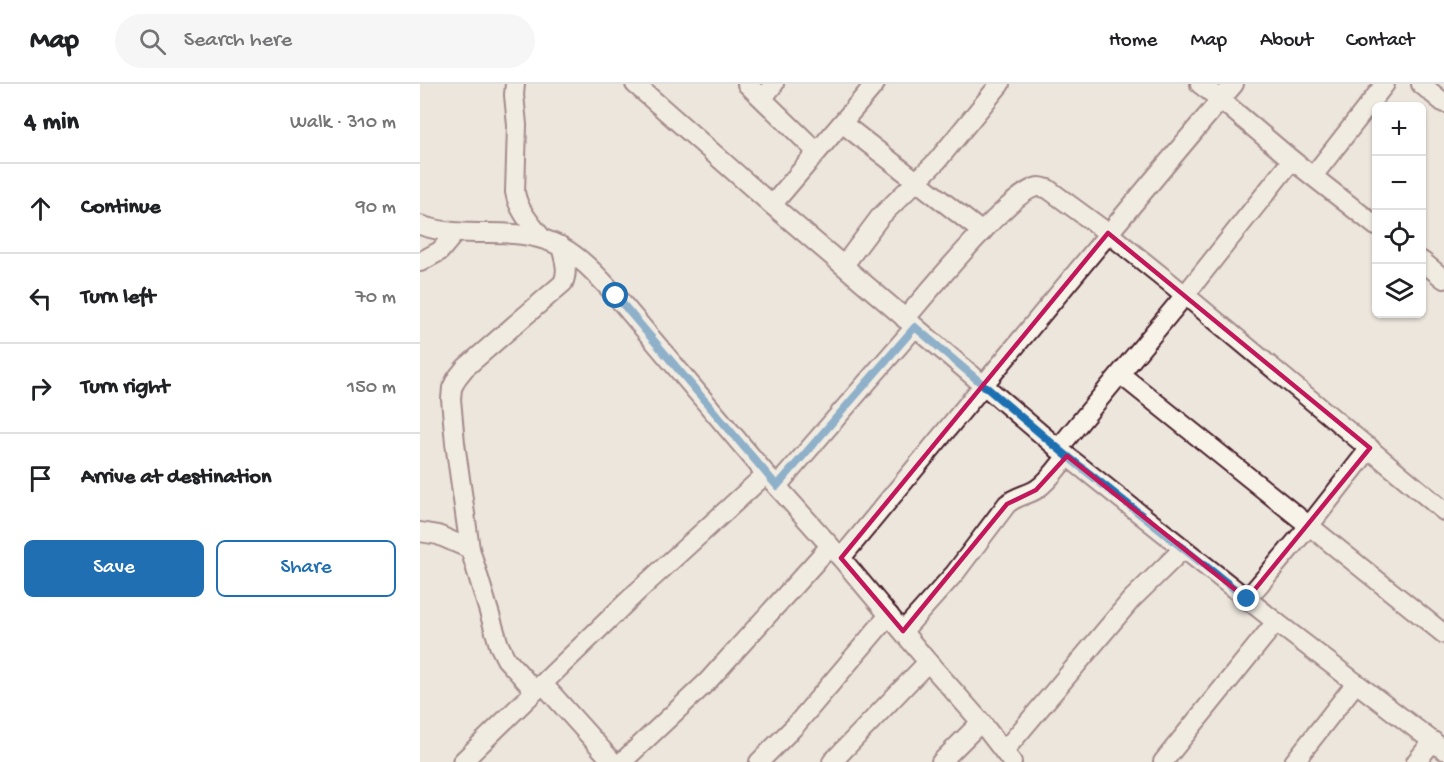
<!DOCTYPE html>
<html lang="en">
<head>
<meta charset="utf-8">
<style>
	:root { --surface:#fff; --page:#f6f6f6; --text:#202124; --muted:#757577; --line:#e0e0e0; --accent:#1f6fb2 }
	body { margin:0; font-family:"Gochi Hand",sans-serif; background:var(--page); color:var(--text) }
	.controls { position:absolute; right:18px; top:18px; display:grid; overflow:hidden; border-radius:9px; box-shadow:0 2px 4px #0004 }
	.controls button { width:54px; height:54px; display:grid; place-items:center; padding:0; border:0; border-bottom:2px solid var(--line); background:var(--surface); color:var(--text); font:30px sans-serif }
	.stop { position:absolute; width:18px; height:18px; margin:-14px; border:4px solid #1f6fb2; border-radius:50%; background:#fff }
	.stop.end { background:#1f6fb2; border-color:#fff; box-shadow:0 2px 6px #0008 }
	.list { margin:0; padding:0; list-style:none }
	h2 { display:flex; justify-content:space-between; align-items:center; height:78px; margin:0; padding:0 24px; font-size:26px }
	h2 small { font-size:20px; font-weight:400; color:var(--muted) }
	.list li { display:grid; grid-template-columns:39px 1fr auto; gap:18px; align-items:center; box-sizing:border-box; height:90px; padding:0 24px; border-top:2px solid var(--line) }
	.list b { display:block; font-size:22px; white-space:nowrap }
	.list em { font-size:20px; font-style:normal; color:var(--muted) }
	.actions { display:flex; gap:12px; padding:18px 24px }
	.actions a { flex:1; padding:14px 0; border:2px solid var(--accent); border-radius:9px; text-align:center; font-size:21px; color:var(--accent) }
	.actions .main { background:var(--accent); color:#fff }
	.icon { flex:none; width:33px; height:33px; fill:none; stroke:currentColor; stroke-width:2; stroke-linecap:round; stroke-linejoin:round }
	.map { position:relative; flex:none; width:1024px; height:678px; overflow:hidden }
	header { display:flex; align-items:center; gap:36px; box-sizing:border-box; height:84px; padding:0 30px; background:var(--surface); border-bottom:2px solid var(--line) }
	header strong { font-size:28px }
	nav { display:flex; gap:33px; margin-inline-start:auto; font-size:21px }
	.search { width:420px; height:54px; background:var(--page); display:flex; align-items:center; gap:15px; box-sizing:border-box; padding:0 21px; border-radius:33px; color:var(--muted); font-size:22px }
	main { display:flex }
	aside { flex:1; background:var(--surface) }
	.map>svg:first-child { display:block }
	.lines { fill:none; stroke-linecap:round; stroke-linejoin:round }
	.street-casing { stroke:#4a1f2b; stroke-width:22 }
	.street { stroke:#f7f3e8; stroke-width:18 }
	.route { stroke:#1f6fb2; stroke-width:8 }
	.marked { fill:none; stroke:#c2185b; stroke-width:4.5; stroke-linejoin:round }
</style>
</head>
<body>
<header>
<strong>Map</strong>
<div class="search"><svg class="icon" aria-label="search" viewBox="0 0 24 24"><circle cx="10" cy="10" r="6"/><path d="M15 15l6 6"/></svg>Search here</div>
<nav><a>Home</a><a>Map</a><a>About</a><a>Contact</a></nav>
</header>
<main>
<aside>
<h2>4 min<small>Walk · 310 m</small></h2>
<ul class="list">
<li><svg class="icon" aria-label="ahead" viewBox="0 0 24 24"><path d="M12 20V5M6 11l6-6 6 6"/></svg><div><b>Continue</b></div><em>90 m</em></li>
<li><svg class="icon" aria-label="left" viewBox="0 0 24 24"><path d="M17 20v-9H6M10 6l-5 5 5 5"/></svg><div><b>Turn left</b></div><em>70 m</em></li>
<li><svg class="icon" aria-label="right" viewBox="0 0 24 24"><path d="M7 20v-9h11M14 6l5 5-5 5"/></svg><div><b>Turn right</b></div><em>150 m</em></li>
<li><svg class="icon" aria-label="arrive" viewBox="0 0 24 24"><path d="M6 21V4h12l-3 4 3 4H6"/></svg><div><b>Arrive at destination</b></div></li>
</ul>
<div class="actions"><a class="main">Save</a><a>Share</a></div>
</aside>
<div class="map">
<svg width="1024" height="678" viewBox="0 0 1024 678">
	<rect width="100%" height="100%" fill="#ece6dd"/>
	<filter id="ink" filterUnits="userSpaceOnUse"><feTurbulence type="fractalNoise" baseFrequency=".0167" numOctaves="2"/><feDisplacementMap in="SourceGraphic" scale="12" xChannelSelector="R" yChannelSelector="G"/><feConvolveMatrix kernelMatrix="1 2 1 2 8 2 1 2 1" color-interpolation-filters="sRGB"/></filter>
	<g filter="url(#ink)">
		<g class="lines">
			<defs>
				<g id="street">
					<path d="M95 0 94 11 97 41 95 108C98 126 111 140 122 154"/>
					<polyline points="215,0 352,121 647,372 856,538 1024,666"/>
					<polyline points="327,0 397,68"/>
					<polyline points="780,0 801,16 872,76 956,142"/>
					<polyline points="1001,0 1024,19"/>
					<polyline points="343,14 354,0"/>
					<polyline points="422,39 562,148"/>
					<polyline points="893,92 965,0"/>
					<polyline points="352,121 455,0"/>
					<path d="M0 141C22 149 45 149 69 149 134 149 153 164 196 212L346 390 421 474 508 578 561 638 592 678"/>
					<polyline points="1002,177 1024,195"/>
					<polyline points="0,178 20,167 35,149"/>
					<polyline points="424,181 460,133 517,77 580,0"/>
					<path d="M485 235C505 212 594 103 619 103 622 103 625 104 628 105L688 149 765 211 1024 427"/>
					<polyline points="700,290 1024,550"/>
					<polyline points="638,365 765,211 872,76"/>
					<polyline points="357,402 495,243"/>
					<polyline points="0,448 18,451 50,465"/>
					<path d="M421 474C552 316 681 156 814 0"/>
					<polyline points="827,515 889,442 950,364"/>
					<path d="M483 547 535 489 587 420C596 412 608 411 617 405 629 397 638 383 647 372"/>
					<polyline points="123,600 193,678"/>
					<path d="M115 607 86 575 79 561 50 465 35 359 31 315 32 304 37 294 45 284 143 199C149 186 144 175 141 162"/>
					<polyline points="584,667 711,516 763,465"/>
					<polyline points="42,678 217,508 346,390"/>
					<polyline points="202,678 288,597 410,462"/>
					<polyline points="339,678 375,642 469,531"/>
					<polyline points="412,678 508,578"/>
					<polyline points="521,678 561,638"/>
					<polyline points="743,678 856,538"/>
					<polyline points="874,678 936,599"/>
					<polyline points="996,678 1013,657"/>
				</g>
			</defs>
			<use href="#street" class="street-casing"/>
			<use href="#street" class="street"/>
		</g>
	</g>
	<g class="lines" filter="url(#ink)">
		<polyline class="route" points="196,212 357,402 495,243 647,372 827,515"/>
	</g>
	<path d="M0 0H1024V678H0ZM688 149 950 364 827 515 647 372 616 406 587 420 483 547 421 474Z" fill="#ece6dd" fill-opacity=".55" fill-rule="evenodd"/>
	<path class="marked" d="M688 149 950 364 827 515 647 372 616 406 587 420 483 547 421 474Z"/>
</svg>
<div class="controls">
<button>+</button>
<button>−</button>
<button><svg class="icon" aria-label="locate" viewBox="0 0 24 24"><circle cx="12" cy="12" r="6"/><path d="M12 2v4M12 18v4M2 12h4M18 12h4"/></svg></button>
<button><svg class="icon" aria-label="layers" viewBox="0 0 24 24"><path d="M12 4l9 5-9 5-9-5zM3 14l9 5 9-5"/></svg></button>
</div>
<div class="stop" style="left:196px;top:212px"></div>
<div class="stop end" style="left:827px;top:515px"></div>
</div>
</main>
</body>
</html>
